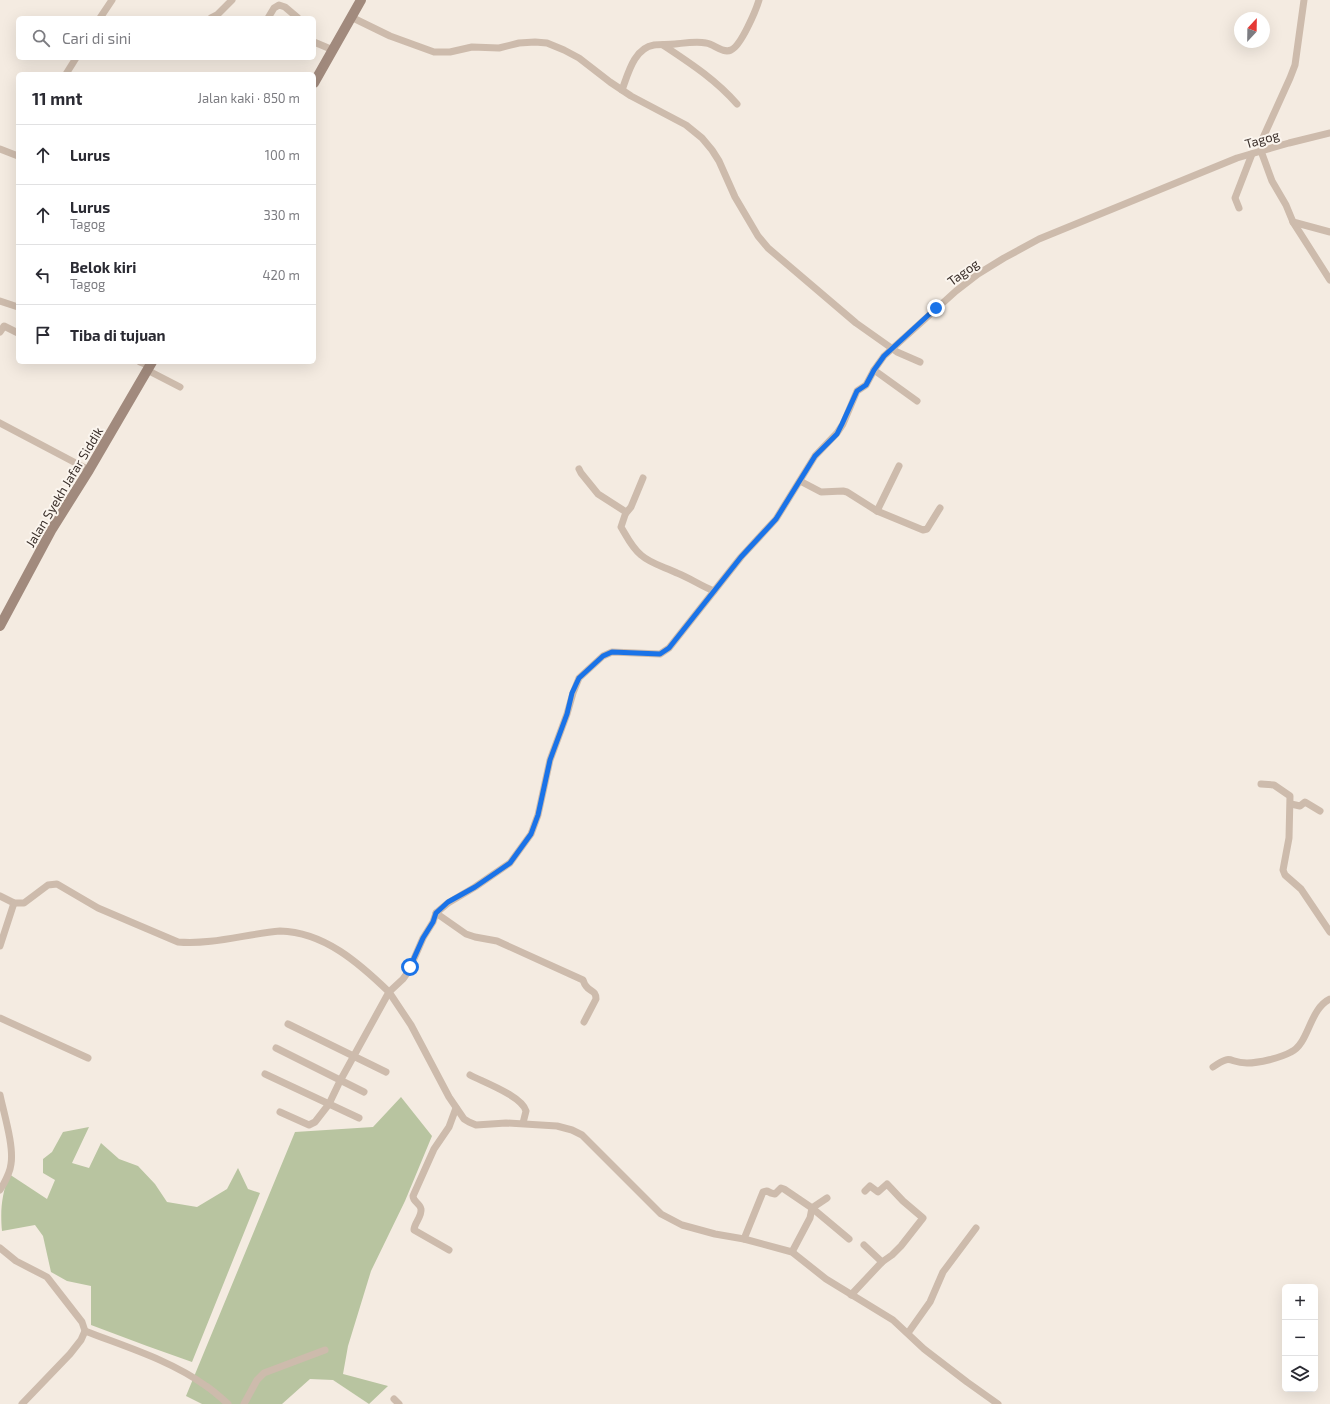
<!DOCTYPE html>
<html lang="id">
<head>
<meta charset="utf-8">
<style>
	:root { --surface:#fff; --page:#f2f2f3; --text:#2b2b33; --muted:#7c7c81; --line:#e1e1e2 }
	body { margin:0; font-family:"Exo 2",sans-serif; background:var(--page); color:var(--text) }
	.controls { position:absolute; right:12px; bottom:12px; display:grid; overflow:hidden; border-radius:6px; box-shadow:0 4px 16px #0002 }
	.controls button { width:36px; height:36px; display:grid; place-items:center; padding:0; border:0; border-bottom:1px solid var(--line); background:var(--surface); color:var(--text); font:20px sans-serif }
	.compass { position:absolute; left:1234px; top:12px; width:36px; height:36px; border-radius:50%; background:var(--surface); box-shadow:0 4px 16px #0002; rotate:22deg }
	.stop { position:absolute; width:12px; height:12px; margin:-9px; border:3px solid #1a73e8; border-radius:50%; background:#fff }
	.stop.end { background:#1a73e8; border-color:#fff; box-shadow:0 1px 4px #0008 }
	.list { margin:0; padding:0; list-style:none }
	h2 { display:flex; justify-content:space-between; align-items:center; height:52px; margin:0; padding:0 16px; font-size:17px }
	h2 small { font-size:13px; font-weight:400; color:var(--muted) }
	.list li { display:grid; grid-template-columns:26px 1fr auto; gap:12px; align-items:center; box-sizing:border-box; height:60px; padding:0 16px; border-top:1px solid var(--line) }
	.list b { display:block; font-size:15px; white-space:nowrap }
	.list p { margin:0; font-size:13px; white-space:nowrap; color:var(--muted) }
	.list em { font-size:13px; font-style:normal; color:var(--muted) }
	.icon { flex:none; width:22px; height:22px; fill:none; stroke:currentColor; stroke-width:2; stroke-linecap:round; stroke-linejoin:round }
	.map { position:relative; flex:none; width:1330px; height:1404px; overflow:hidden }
	.search { position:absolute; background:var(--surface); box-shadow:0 4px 16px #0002; left:16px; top:16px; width:300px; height:44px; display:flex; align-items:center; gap:10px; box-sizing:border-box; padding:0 14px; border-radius:6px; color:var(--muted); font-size:15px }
	.panel { position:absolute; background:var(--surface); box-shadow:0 4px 16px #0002; left:16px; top:72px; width:300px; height:292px; border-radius:6px }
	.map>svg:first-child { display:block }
	.green { fill:#b8c4a0 }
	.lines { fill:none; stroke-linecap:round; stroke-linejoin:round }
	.street { stroke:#cdbbac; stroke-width:7 }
	.secondary { stroke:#a18a7d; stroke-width:10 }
	.route { stroke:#1a73e8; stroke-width:5 }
	.labels { text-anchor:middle; stroke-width:4; stroke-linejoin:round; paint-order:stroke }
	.street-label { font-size:13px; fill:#3b302b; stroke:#fbf5ee }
</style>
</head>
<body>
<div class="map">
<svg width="1330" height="1404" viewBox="0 0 1330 1404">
	<rect width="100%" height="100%" fill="#f4ebe1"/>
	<g class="green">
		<polygon points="401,1097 432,1136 405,1201 371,1271 348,1346 343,1374 388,1386 369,1404 333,1380 310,1379 282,1404 202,1404 186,1396 295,1132 373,1127"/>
		<path d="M89 1127 72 1163 89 1168 101 1143 119 1159 138 1166 155 1184 167 1202 197 1207 227 1189 238 1168 248 1189 260 1193 192 1362 147 1346 91 1325V1286L67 1281 51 1272 43 1236 35 1225 2 1231C0 1209 2 1195 9 1174L47 1199 55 1180 43 1173V1159L52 1152 63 1132Z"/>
	</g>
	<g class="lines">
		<g class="street">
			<polyline points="1304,0 1295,65 1290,78 1262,140 1261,151 1272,181 1286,205 1293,222 1330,280"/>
			<polyline points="351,17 390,36 434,52 450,52 472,47 499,48 519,43 535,42 547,43 564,50 579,58 610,82 631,96 686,125 702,138 712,150 719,161 735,197 758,236 768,248 856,323 897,352 920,362"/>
			<polyline points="100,18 112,0"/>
			<polyline points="211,18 217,15 232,0"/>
			<polyline points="268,18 274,8 279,5 285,7 298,18"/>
			<polyline points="314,42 333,50"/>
			<path d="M663 45C690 63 715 79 737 104"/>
			<polyline points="66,74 76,58"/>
			<path d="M622 90C628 74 634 48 654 45 661 44 668 45 675 44 685 43 696 41 706 43 714 44 723 54 731 50 741 46 756 10 759 0"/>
			<polyline points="0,149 18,156"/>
			<polyline points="1239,208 1235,198 1252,154"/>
			<polyline points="1293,222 1330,232"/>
			<polyline points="0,301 18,307"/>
			<polyline points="0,332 4,326 18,333"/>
			<polyline points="140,362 150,366"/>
			<polyline points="147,370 180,387"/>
			<polyline points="874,370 917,401"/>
			<polyline points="0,423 89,470"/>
			<path d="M579 469 581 473 598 494 626 512 621 527C627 537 632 548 641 555 651 564 665 567 677 573 690 578 701 586 714 591"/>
			<polyline points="800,481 821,492 843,491 847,492 877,511 923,530 927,529 940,508"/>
			<polyline points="877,511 899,466"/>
			<polyline points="626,513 631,507 643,478"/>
			<polyline points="1261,784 1274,785 1290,796 1289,838 1283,870 1285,875 1301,889 1330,932"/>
			<polyline points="1291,804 1300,806 1305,802 1320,811"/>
			<path d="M0 896 14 903H24L48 885 57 884 98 908 178 942C212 945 246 934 280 931 324 932 359 963 389 992L403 979 408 972 413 961 423 938 433 922 436 913 448 903 475 887 510 863 531 834 538 815 550 760 567 714 573 693 579 678 603 656 612 652 660 654 669 648 741 557 776 519 815 456 837 433 843 424 857 391 866 385 874 370 884 356 956 291 978 274 1004 258 1039 239 1237 158 1289 143 1330 133"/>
			<path d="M436 913 466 934 475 937 497 941 583 980C584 982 584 984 586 986 590 992 596 990 596 999L584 1022"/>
			<polyline points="0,946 14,903"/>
			<polyline points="389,992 411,1025 449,1097 464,1119 469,1122 476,1125 506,1123 557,1126 572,1130 582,1135 661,1214 682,1225 715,1234 744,1239 792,1252 826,1279 893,1320 924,1349 967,1382 998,1404"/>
			<polyline points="0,1018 88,1058"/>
			<polyline points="288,1024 386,1072"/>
			<polyline points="276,1048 364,1092"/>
			<path d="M1213 1067C1233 1053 1228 1063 1247 1063 1259 1063 1280 1058 1291 1052 1309 1044 1309 1009 1330 999"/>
			<polyline points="265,1074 359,1118"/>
			<path d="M470 1075C483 1082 522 1096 526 1111L523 1123"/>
			<path d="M0 1095C4 1114 14 1146 11 1164 10 1173 5 1182 0 1190"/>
			<polyline points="280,1112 309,1125 315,1122 329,1104 340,1081 389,992"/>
			<polyline points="744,1239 763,1192 767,1191 771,1193 775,1194 781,1188 784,1189 812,1208 849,1239"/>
			<polyline points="864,1245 882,1262"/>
			<polyline points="0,1248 16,1261 47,1277 82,1322 85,1331 81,1340 70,1354 22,1404"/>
			<path d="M449 1250 414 1230C414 1223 422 1217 421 1209 420 1203 413 1202 413 1196L434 1149 449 1127 456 1108"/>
			<polyline points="792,1252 810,1218 812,1208 827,1198"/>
			<polyline points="851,1295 882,1262 892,1255 901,1246 923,1218 903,1201 887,1184 878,1192 870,1186 865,1191"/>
			<path d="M85 1331C126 1347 170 1360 206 1386 214 1391 221 1398 228 1404"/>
			<polyline points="908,1333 930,1302 943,1272 976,1228"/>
			<polyline points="394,1399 399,1404"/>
			<polyline points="244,1404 257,1380 264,1373 325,1350"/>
		</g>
		<g class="secondary">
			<polyline points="314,83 361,0"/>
			<polyline points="0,626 52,529 89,470 152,362"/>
		</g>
	</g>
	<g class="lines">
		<polyline class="route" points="410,967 423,938 433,922 436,913 448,902 475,887 510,863 531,834 538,815 550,760 567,714 572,693 579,678 603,656 612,652 660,654 669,648 741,557 776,519 815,456 837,434 842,424 857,391 866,385 874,370 884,356 936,308"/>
	</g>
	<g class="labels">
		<g class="street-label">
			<text transform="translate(1262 139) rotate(-16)" y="5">Tagog</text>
			<text transform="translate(963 272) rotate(-36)" y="5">Tagog</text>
			<text transform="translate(64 487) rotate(-59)" y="5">Jalan Syekh Jafar Siddik</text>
		</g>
	</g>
</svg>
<div class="controls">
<button>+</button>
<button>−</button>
<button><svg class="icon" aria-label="layers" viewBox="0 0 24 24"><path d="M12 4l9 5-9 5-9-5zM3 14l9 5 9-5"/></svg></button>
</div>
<svg class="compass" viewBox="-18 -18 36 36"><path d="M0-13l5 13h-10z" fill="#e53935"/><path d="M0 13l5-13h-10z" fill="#7c7c81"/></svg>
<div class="stop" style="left:410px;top:967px"></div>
<div class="stop end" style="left:936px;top:308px"></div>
<div class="search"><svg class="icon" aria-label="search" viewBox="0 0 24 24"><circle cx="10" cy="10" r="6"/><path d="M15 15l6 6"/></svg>Cari di sini</div>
<section class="panel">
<h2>11 mnt<small>Jalan kaki · 850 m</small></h2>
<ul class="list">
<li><svg class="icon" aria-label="ahead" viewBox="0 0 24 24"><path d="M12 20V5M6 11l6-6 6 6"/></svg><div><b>Lurus</b></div><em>100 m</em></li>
<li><svg class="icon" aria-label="ahead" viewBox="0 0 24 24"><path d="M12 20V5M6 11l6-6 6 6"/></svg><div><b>Lurus</b><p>Tagog</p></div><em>330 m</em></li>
<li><svg class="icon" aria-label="left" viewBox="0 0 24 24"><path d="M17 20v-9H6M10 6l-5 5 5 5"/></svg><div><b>Belok kiri</b><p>Tagog</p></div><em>420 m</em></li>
<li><svg class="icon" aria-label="arrive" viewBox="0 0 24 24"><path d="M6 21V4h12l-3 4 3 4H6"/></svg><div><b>Tiba di tujuan</b></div></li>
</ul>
</section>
</div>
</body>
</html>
